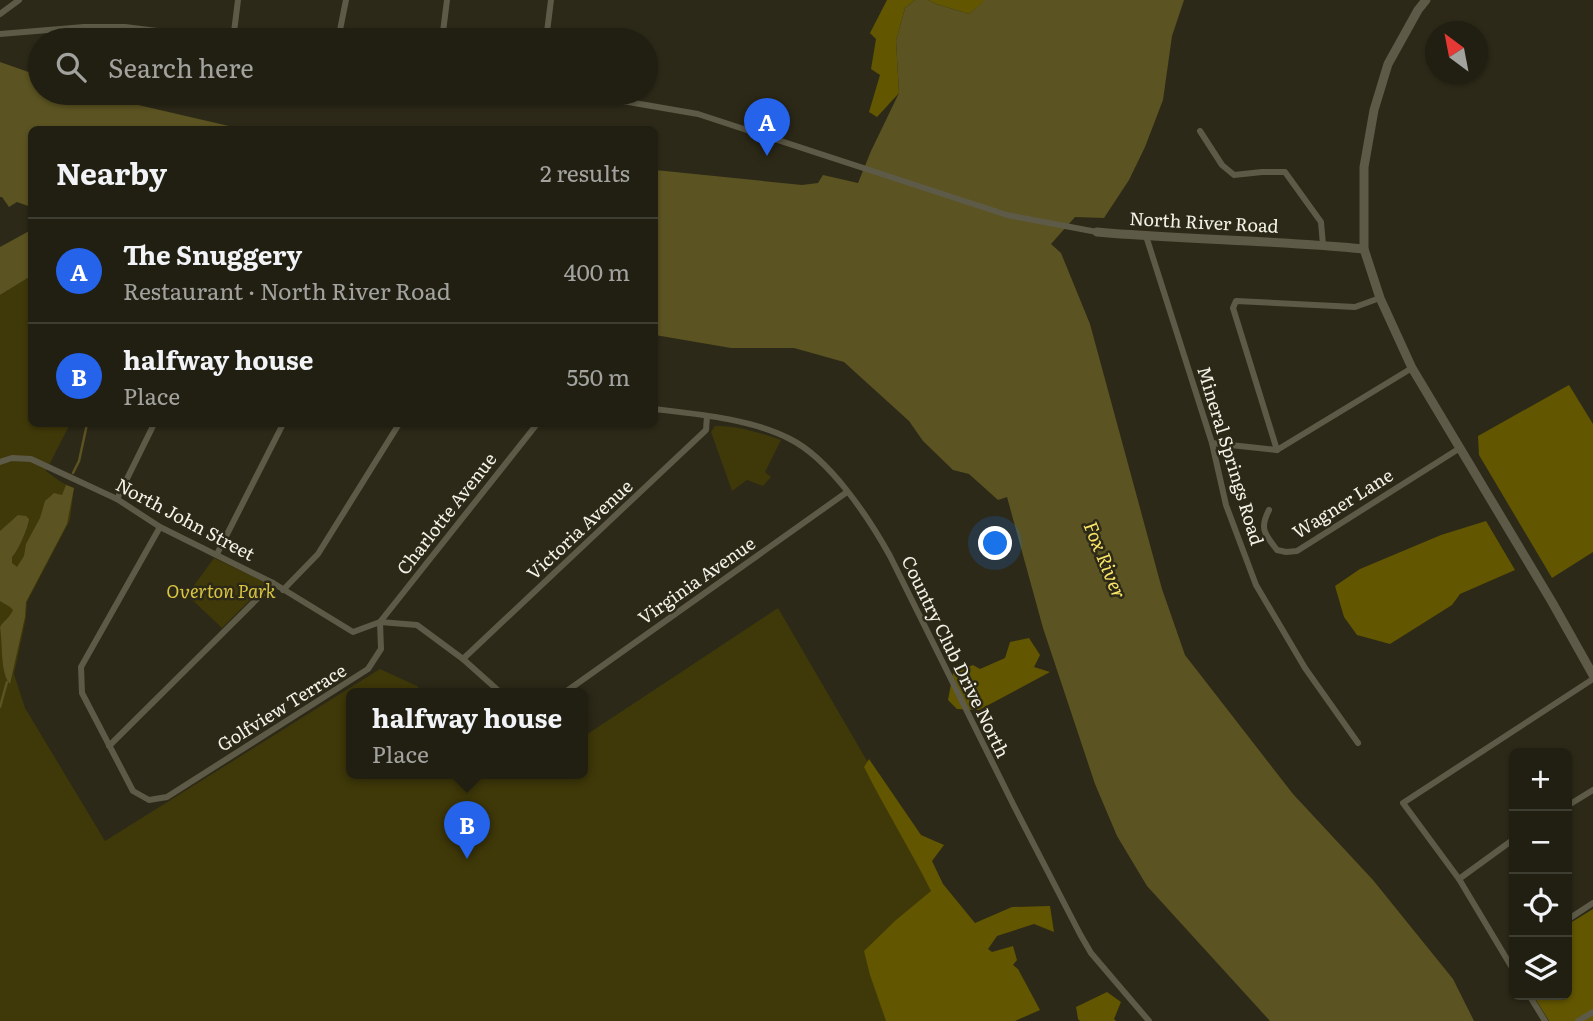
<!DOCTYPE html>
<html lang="en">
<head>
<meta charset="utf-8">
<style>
	:root { --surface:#211f12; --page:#29271b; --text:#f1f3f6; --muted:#a2a29f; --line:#3e3d32; --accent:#2563eb }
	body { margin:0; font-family:Literata,serif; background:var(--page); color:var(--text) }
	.controls { position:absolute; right:21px; bottom:21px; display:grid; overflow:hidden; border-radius:10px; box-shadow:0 2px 5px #0004 }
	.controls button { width:63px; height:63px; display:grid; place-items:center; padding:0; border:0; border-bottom:2px solid var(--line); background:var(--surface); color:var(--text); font:35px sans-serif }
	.compass { position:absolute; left:1425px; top:21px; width:63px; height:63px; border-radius:50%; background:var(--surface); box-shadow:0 2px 5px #0004; rotate:328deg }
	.you { position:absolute; left:996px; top:544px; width:24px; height:24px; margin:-18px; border:5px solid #fff; border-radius:50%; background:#1a73e8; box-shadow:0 0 0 10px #1a73e833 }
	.badge { display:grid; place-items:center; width:46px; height:46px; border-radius:50%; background:var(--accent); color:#fff; font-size:23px; font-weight:700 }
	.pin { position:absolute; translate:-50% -58px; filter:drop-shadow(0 2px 4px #0008) }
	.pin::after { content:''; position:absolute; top:37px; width:24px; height:21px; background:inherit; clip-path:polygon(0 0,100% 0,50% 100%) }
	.popup { position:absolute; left:346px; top:688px; width:242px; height:91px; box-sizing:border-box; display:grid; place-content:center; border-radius:10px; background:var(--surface); filter:drop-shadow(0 2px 5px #0005); font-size:23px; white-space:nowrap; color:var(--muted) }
	.popup b { font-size:26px; color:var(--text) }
	.popup::after { content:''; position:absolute; left:50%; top:100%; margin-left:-14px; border:14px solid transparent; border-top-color:var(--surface) }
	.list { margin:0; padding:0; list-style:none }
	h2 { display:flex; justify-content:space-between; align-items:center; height:91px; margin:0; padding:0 28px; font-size:30px }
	h2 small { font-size:23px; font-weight:400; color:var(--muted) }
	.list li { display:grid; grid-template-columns:46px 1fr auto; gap:21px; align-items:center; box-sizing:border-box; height:105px; padding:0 28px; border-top:2px solid var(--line) }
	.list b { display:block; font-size:26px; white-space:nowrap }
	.list p { margin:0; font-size:23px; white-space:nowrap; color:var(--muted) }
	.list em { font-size:23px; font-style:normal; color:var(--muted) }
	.icon { flex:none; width:38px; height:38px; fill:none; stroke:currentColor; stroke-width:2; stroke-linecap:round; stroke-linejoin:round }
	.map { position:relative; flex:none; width:1593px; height:1021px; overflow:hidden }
	.search { position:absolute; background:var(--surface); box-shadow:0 2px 5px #0004; left:28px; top:28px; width:630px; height:77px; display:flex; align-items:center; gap:18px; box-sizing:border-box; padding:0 24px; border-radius:38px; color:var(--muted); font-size:26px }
	.panel { position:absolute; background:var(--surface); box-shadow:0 2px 5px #0004; left:28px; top:126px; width:630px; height:301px; border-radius:10px }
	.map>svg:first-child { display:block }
	.green { fill:#3f3809 }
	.forest { fill:#625600 }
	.water { fill:#5b5321 }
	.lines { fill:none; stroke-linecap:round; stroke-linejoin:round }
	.stream { stroke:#5b5321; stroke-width:2.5 }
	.street { stroke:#5d5a47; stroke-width:6 }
	.secondary { stroke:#5d5a47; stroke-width:9 }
	.labels { text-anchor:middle; stroke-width:5; stroke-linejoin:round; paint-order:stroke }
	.street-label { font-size:18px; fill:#f3f2e7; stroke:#2c2918 }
	.park-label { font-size:18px; font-style:italic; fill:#dac542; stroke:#2c2918 }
	.water-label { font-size:19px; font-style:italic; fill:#fae566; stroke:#2c2918 }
</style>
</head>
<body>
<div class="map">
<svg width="1593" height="1021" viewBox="0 0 1593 1021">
	<rect width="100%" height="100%" fill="#2c2918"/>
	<g class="green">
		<polygon points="31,276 32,424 70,424 46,471 61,482 74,488 70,520 27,602 26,618 14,674 25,708 105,841 380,669 417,686 424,693 351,693 351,773 516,773 521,778 528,773 582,773 583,737 778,608 944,893 900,1021 0,1021 0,295"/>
		<path d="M715 426C737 425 760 433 781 440L765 472 771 477 763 486 747 480 732 491 711 432Z"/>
		<polygon points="214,558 267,583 222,628 187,595"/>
	</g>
	<g class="forest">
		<polygon points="887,0 915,0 905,8 896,41 899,93 877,117 869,112 880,75 871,69 876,39 870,33"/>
		<polygon points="928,0 983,0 984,2 969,14 936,4"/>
		<polygon points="1569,385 1593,424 1593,552 1552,578 1479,455 1478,436"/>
		<polygon points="1486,521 1515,570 1460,594 1452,605 1390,644 1357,635 1344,617 1335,586 1360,569 1441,535"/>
		<polygon points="1029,638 1040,655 1034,667 1050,672 979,710 957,709 948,700 953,673 973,665 980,669 1005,658 1010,642"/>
		<path d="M869 759 921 835 944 845 932 861 943 884 975 923 1012 907 1050 906 1054 932 1034 924 997 936 988 949 992 952 1013 946 1017 960 1013 965 1018 969 1040 1010 1015 1021H886L870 975 864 951 896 920 931 891C910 849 885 809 864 767Z"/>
		<polygon points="1593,909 1593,1021 1549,1021 1533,995 1567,995 1567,925"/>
		<polygon points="1107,992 1121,1002 1114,1019 1116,1021 1080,1021 1078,1019 1076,1007"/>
	</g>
	<g class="water">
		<polygon points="915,0 928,0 936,4 969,14 983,2 983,0 1184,0 1172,36 1163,100 1145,147 1129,180 1104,218 1075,217 1051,244 1061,253 1090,324 1162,589 1185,655 1293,794 1373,880 1453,979 1474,1021 1270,1021 1147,886 1117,836 1095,784 1043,628 1007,497 998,500 969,474 953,470 923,441 909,421 844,362 794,348 731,348 655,335 655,170 802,185 818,183 823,175 858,183 871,151 899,93 896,41 905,8"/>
		<polygon points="0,62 40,76 40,93 96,93 134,104 242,129 32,130 31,207 17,202 9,207 2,197 0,197"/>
		<polygon points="31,230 31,276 0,295 0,247"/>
		<path d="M66 485 74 488 67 524 26 602 25 617 10 684C0 672 3 646 0 627 4 620 9 619 13 610L10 607 0 601V531L18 515 26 516 29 519C28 528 18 551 12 557V563L17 567 24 556 26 544 40 518 45 501 54 493 62 495Z"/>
	</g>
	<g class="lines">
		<g class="stream">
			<polyline points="73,473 79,461 87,424"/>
			<polyline points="0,707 7,682"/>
		</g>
		<g class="street">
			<polyline points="0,14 19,0"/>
			<polyline points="0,34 84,27 125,27 230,40"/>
			<polyline points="233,40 238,0"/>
			<polyline points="338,40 346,0"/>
			<polyline points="442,40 447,0"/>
			<polyline points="546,40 551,0"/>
			<polyline points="576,93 698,114 1007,215 1097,232"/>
			<polyline points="1200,131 1222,165 1234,175 1262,172 1285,172 1321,222 1323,245"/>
			<polyline points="1146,236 1212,443 1226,505 1256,585 1305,668 1358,743"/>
			<path d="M654 409C697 414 752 419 790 439 830 459 869 518 890 556L1014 806 1080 934 1091 953 1149 1021"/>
			<polyline points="1212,443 1277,450"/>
			<polyline points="1277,450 1233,308 1236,301 1355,307 1380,298"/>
			<polyline points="1277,450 1412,368"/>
			<polyline points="0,462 12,458 31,459 117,499 160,527 273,583 353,632 380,622 417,625 463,659 501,693"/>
			<polyline points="117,499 154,424"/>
			<path d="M1269 510C1259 529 1265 534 1277 550L1286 552 1297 551 1460 448"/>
			<polyline points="160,527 81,667 82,693 133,791 149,800 167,797 368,669 381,649 380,622 537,424"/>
			<polyline points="217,554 283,424"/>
			<polyline points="283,590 318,554 399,424"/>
			<polyline points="463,659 706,430 707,416"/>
			<polyline points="564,693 847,492"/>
			<polyline points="109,746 273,583"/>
			<polyline points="1567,806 1593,790"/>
			<polyline points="1459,879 1514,839"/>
			<polyline points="1567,920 1593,903"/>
			<polyline points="1514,971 1459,879 1403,803 1593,679"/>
			<polyline points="1529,995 1545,1021"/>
			<polyline points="1578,1021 1593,1012"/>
		</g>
		<g class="secondary">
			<polyline points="1426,0 1418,10 1388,64 1374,110 1364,167 1364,249 1380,298 1412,368 1552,602 1593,675"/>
			<path d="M1097 232C1186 240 1275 240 1364 249"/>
		</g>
	</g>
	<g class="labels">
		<g class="street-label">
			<text transform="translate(1204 223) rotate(3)" y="6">North River Road</text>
			<text transform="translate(1230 456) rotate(73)" y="6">Mineral Springs Road</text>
			<text transform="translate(1343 504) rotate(-32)" y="6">Wagner Lane</text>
			<text transform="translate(447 514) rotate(-52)" y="6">Charlotte Avenue</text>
			<text transform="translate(185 520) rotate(28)" y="6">North John Street</text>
			<text transform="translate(580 530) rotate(-43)" y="6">Victoria Avenue</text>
			<text transform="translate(697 581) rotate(-35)" y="6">Virginia Avenue</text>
			<text transform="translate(955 657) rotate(64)" y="6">Country Club Drive North</text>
			<text transform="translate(282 708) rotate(-32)" y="6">Golfview Terrace</text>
		</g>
		<g class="park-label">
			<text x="221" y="598">Overton Park</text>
		</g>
		<g class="water-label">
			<text transform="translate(1105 560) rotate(68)" y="7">Fox River</text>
		</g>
	</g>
</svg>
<div class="controls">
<button>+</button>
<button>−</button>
<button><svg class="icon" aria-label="locate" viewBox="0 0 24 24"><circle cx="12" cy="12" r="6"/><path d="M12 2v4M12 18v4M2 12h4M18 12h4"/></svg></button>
<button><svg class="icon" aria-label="layers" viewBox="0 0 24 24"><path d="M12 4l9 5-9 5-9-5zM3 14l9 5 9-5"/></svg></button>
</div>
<svg class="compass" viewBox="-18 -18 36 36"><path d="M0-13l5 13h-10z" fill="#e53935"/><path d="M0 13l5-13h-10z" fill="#a2a29f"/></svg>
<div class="you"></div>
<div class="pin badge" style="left:767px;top:156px">A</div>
<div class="pin badge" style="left:467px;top:859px">B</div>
<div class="popup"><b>halfway house</b>Place</div>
<div class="search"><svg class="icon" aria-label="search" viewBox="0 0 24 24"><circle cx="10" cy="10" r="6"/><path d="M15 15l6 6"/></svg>Search here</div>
<section class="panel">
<h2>Nearby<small>2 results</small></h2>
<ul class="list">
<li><span class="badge">A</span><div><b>The Snuggery</b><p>Restaurant · North River Road</p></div><em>400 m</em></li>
<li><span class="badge">B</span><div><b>halfway house</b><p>Place</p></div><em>550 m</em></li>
</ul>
</section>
</div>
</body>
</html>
